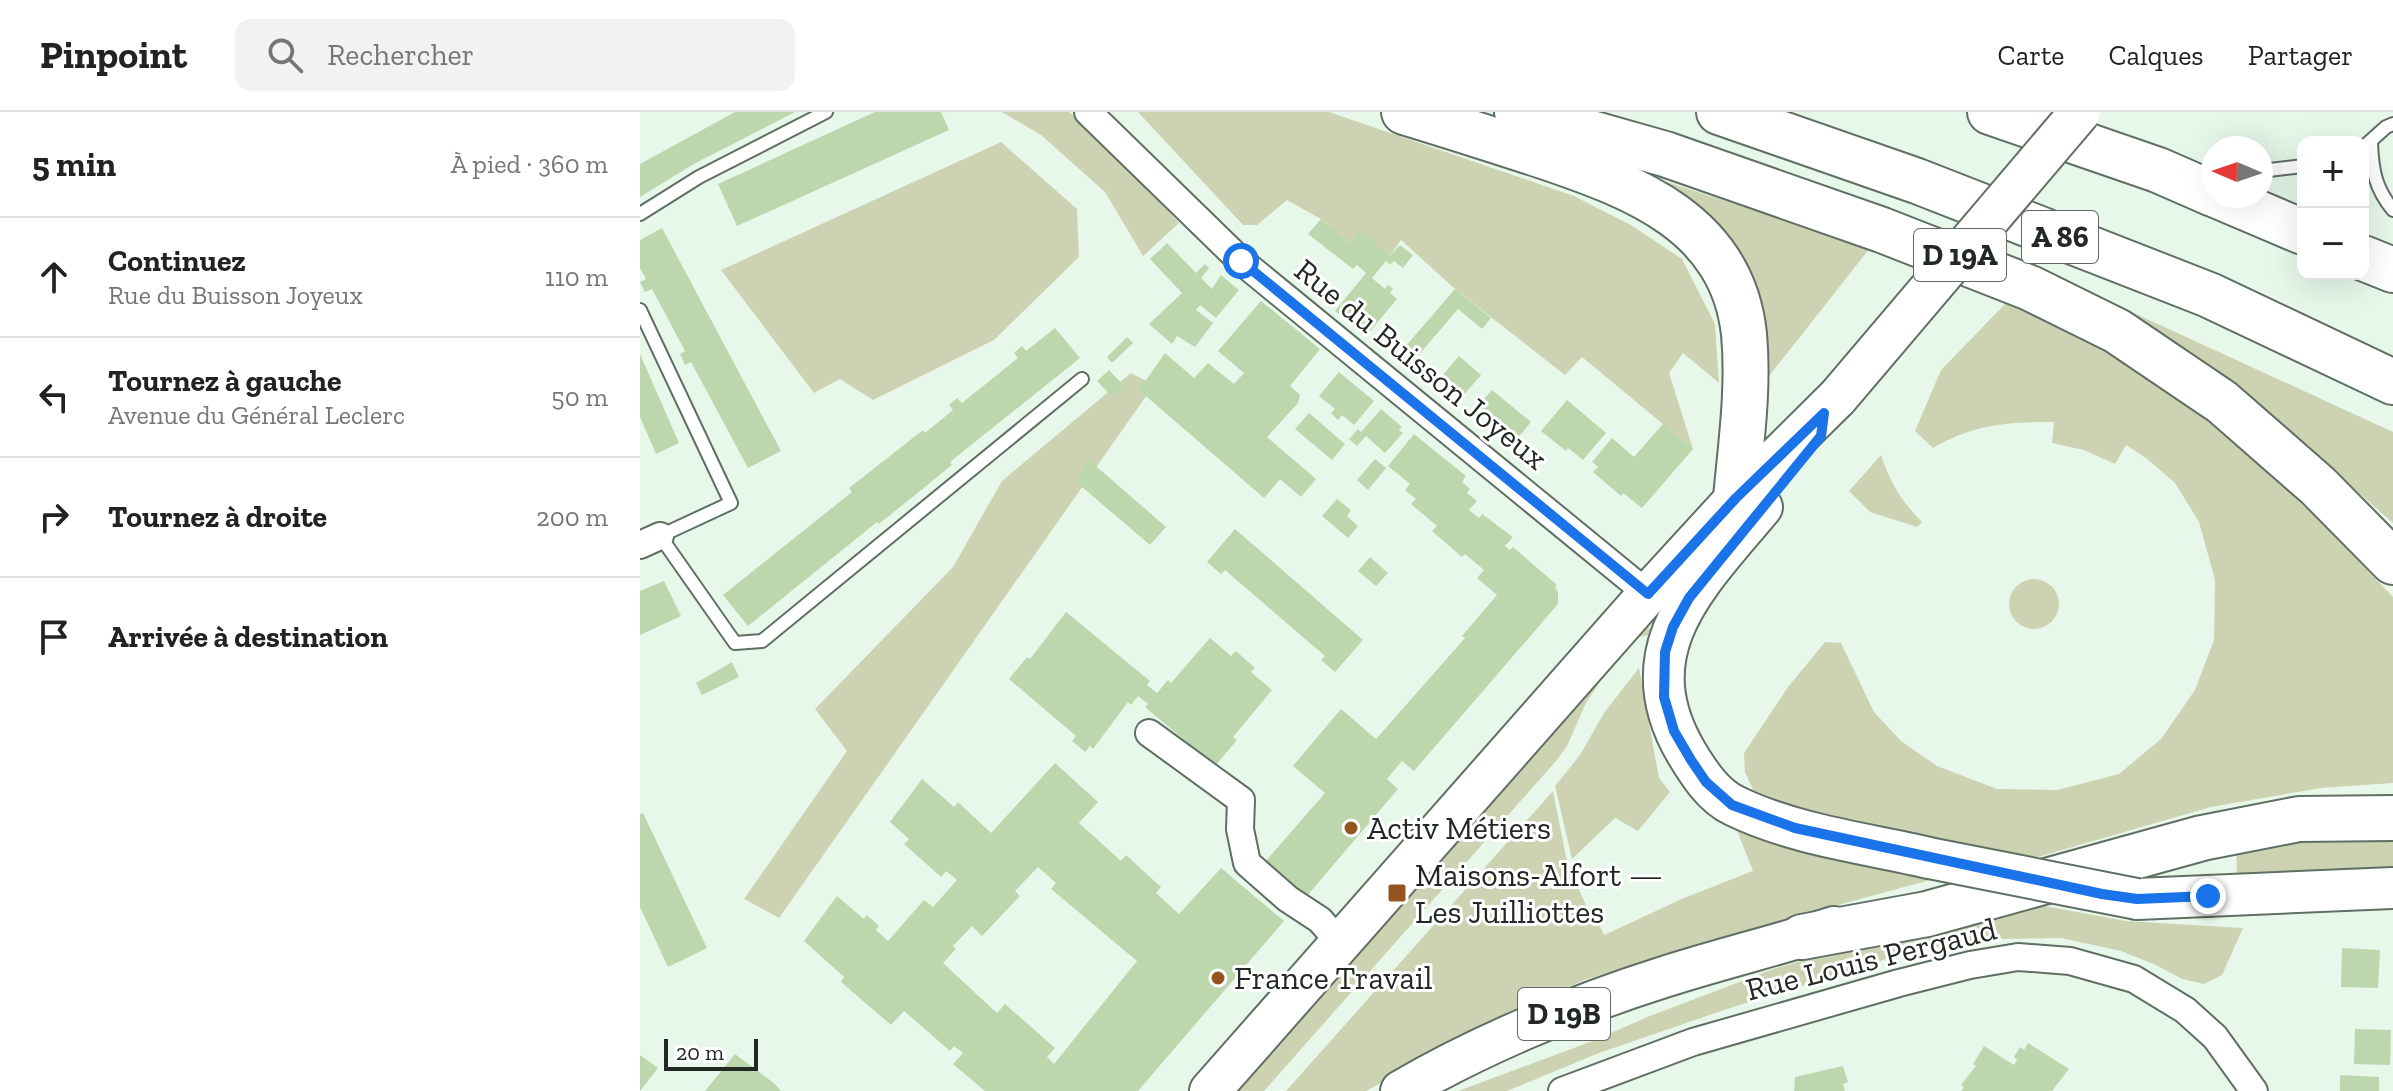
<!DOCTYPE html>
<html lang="fr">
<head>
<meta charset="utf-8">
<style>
	:root { --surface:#fff; --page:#f2f2f2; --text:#222; --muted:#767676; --line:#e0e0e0 }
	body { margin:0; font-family:"Zilla Slab",serif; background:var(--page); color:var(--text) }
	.controls { position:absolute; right:24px; top:24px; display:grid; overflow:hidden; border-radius:16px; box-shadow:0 8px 32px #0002 }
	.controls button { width:72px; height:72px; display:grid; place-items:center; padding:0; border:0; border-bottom:2px solid var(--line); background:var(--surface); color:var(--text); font:40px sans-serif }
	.compass { position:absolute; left:1561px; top:24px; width:72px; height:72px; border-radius:50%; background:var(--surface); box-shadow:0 8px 32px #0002; rotate:272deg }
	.scale { position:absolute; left:24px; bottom:20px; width:94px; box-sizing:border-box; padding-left:8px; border:4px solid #222824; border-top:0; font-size:22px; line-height:28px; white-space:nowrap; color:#222824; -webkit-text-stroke:6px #fff; paint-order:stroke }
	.stop { position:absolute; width:24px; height:24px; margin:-18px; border:6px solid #1a73e8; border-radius:50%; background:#fff }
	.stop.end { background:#1a73e8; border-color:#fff; box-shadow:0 2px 8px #0008 }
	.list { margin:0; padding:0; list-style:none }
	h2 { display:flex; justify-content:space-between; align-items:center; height:104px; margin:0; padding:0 32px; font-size:34px }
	h2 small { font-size:26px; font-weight:400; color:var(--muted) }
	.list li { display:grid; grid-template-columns:52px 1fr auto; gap:24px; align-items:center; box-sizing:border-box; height:120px; padding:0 32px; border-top:2px solid var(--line) }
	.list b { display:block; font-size:30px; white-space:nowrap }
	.list p { margin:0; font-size:26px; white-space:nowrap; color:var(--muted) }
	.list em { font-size:26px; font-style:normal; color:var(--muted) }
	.icon { flex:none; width:44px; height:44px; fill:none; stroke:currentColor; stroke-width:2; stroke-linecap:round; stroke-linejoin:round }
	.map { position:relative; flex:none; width:1753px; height:979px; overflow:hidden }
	header { display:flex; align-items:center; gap:48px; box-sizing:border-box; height:112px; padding:0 40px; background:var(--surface); border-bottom:2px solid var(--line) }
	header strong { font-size:38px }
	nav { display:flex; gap:44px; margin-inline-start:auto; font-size:28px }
	.search { width:560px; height:72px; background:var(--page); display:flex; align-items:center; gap:20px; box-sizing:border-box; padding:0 28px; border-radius:16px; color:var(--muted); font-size:30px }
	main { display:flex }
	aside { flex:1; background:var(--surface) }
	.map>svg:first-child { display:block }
	.green { fill:#cdd3b2 }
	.building { fill:#bcd7ad; fill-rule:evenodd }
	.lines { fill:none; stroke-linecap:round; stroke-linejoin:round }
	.lane-casing { stroke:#606f64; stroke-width:16 }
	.street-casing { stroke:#606f64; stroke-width:30 }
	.primary-casing { stroke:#606f64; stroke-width:44 }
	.highway-casing { stroke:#606f64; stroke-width:48 }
	.lane { stroke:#fff; stroke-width:12 }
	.street { stroke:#fff; stroke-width:26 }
	.primary { stroke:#fff; stroke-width:40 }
	.highway { stroke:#fff; stroke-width:44 }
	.primary-bridge-casing { stroke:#606f64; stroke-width:44; stroke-linecap:butt }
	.primary-bridge { stroke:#fff; stroke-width:40 }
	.route { stroke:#1a73e8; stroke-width:10 }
	.poi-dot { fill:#95531f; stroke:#fff; stroke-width:3 }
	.labels { text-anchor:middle; stroke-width:6; stroke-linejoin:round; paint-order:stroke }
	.shield { fill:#fff; stroke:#646866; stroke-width:2 }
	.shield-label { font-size:30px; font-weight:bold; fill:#222824 }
	.street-label { font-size:32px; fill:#222824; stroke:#fff }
	.poi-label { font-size:32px; fill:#222824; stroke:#fff; text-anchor:start }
</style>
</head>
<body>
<header>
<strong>Pinpoint</strong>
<div class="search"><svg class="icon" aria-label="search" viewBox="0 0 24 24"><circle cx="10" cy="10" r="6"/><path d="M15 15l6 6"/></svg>Rechercher</div>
<nav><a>Carte</a><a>Calques</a><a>Partager</a></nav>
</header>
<main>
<aside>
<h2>5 min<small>À pied · 360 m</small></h2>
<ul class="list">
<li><svg class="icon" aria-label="ahead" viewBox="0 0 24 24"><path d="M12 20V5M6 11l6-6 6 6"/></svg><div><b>Continuez</b><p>Rue du Buisson Joyeux</p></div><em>110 m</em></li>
<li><svg class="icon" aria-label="left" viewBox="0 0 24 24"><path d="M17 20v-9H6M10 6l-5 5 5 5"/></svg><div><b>Tournez à gauche</b><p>Avenue du Général Leclerc</p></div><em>50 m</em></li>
<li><svg class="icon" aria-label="right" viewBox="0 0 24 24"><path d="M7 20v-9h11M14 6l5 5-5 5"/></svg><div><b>Tournez à droite</b></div><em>200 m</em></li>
<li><svg class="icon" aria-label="arrive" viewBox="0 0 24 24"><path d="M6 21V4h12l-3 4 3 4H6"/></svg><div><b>Arrivée à destination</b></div></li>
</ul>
</aside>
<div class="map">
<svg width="1753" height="979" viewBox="0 0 1753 979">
	<rect width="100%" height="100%" fill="#e7f8eb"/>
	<g class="green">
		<polygon points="362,0 429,0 456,21 539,111 503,144 465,80 401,23"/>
		<polygon points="498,0 689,0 934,84 991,113 1042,147 1075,212 1079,271 1043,241 1029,261 1053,337 942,245 925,263 815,177 761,128 750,144 721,120 710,131 681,107 647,88 617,113 603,113"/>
		<polygon points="361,30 437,97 439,145 354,228 233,288 200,267 174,281 81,158"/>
		<polygon points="1002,62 1230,136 1126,268"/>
		<polygon points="1459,185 1753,320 1753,411 1633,306 1457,193"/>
		<path d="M1367 190C1405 208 1447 223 1483 246 1585 310 1670 398 1753 485V671L1681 676 1571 695 1377 751 1155 695 1113 678 1105 660 1104 641 1148 575 1185 530 1201 531 1234 600 1261 629 1297 654 1357 677 1417 678 1479 662 1521 627 1555 578 1574 528 1575 468 1559 410 1535 371 1506 346 1486 333 1475 352 1444 338 1412 331 1414 310C1368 310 1334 312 1293 336L1275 319 1301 258Z"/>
		<polygon points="491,261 514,273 139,806 104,787 207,639 175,597 313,455 362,369"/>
		<path d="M1241 343C1250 370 1261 389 1282 410L1277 415 1230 400 1209 379Z"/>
		<circle cx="1394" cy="492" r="25"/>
		<polygon points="1005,513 1017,522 998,525 961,568 946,591 927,634 916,649 624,979 594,979"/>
		<polygon points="999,556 1019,666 1030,680 998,719 975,706 932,747 915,674 940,643 964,601"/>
		<polygon points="913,679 927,750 949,800 928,817 954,801 964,823 1044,786 1113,759 1096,716 1294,767 1124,813 944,868 842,914 726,979 646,979"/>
		<polygon points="1638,725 1753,728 1753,761 1597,767 1596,732"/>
		<polygon points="1382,790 1486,809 1603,816 1582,863 1564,872 1542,867 1516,853 1481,839 1421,826 1351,827 1269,840 1087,897 959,941 867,979 818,979 950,930 1010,904 1136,856 1333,802 1341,811"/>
	</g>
	<g class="building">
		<polygon points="95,0 155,0 52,53 0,85 0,52"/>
		<polygon points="235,0 301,0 309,18 97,114 78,72"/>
		<polygon points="681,107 710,131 721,119 750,144 760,133 773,143 763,156 754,149 750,153 746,149 732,166 745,177 748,173 753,177 750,181 757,187 726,224 695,199 726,161 717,153 713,157 668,122"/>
		<polygon points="22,116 141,339 108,356 51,250 45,253 40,242 45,239 12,177 5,180 0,170 6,167 0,156 0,128"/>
		<polygon points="527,131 556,161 565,152 569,156 561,166 572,177 581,163 599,178 576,206 560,193 556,198 573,211 555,235 537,224 532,232 509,212 542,181 510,147"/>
		<polygon points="815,177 851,206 842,217 818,197 771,252 759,242"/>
		<polygon points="621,189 680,237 650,274 660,283 658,291 627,325 676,367 661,385 640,367 624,386 499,278 525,241 554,266 568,251 594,272 604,261 578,239"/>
		<polygon points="415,216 440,246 310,350 312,353 239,412 237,410 108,514 83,483 212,380 209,376 283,318 285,321 313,298 309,293 317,286 322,291 378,246 374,241 382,234 386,239"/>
		<polygon points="487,225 493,231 472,251 467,245"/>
		<polygon points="0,242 39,331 16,342 0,305"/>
		<polygon points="819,244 841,263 823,284 802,264"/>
		<polygon points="469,258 484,274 472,285 457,269"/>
		<polygon points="699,260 734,289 714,313 702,303 698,308 691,301 695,297 679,284"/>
		<polygon points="852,278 891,310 876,328 836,296"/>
		<polygon points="927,288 966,321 943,348 928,336 926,339 901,319"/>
		<polygon points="741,297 762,315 759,318 763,321 745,341 726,324 717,334 709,327 718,317 721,320"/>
		<polygon points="669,301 705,332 692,348 655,317"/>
		<polygon points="1023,312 1053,337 1002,396 983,381 981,384 953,360 958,355 952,350 972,326 994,345"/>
		<polygon points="774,322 826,364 822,370 830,377 827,381 837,389 829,398 839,406 842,402 873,425 865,434 870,438 873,435 917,473 915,475 918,480 918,492 774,659 762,649 747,667 758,677 666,785 625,750 685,681 653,654 701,597 736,627 825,526 822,524 857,483 837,466 844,458 825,442 822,445 792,419 797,414 771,392 776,387 765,378 770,372 748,354"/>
		<polygon points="735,347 746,356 728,378 717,368"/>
		<polygon points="449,348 526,415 510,433 435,369"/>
		<polygon points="697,387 711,398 707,404 718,414 708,426 682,404"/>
		<polygon points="595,417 723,528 695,560 681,548 685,544 585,458 581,462 567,450"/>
		<polygon points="730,445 748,461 736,474 718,459"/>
		<polygon points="24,469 41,504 0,523 0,479"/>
		<polygon points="426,500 510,569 507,573 517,581 528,568 531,571 570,526 591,544 596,539 615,556 611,560 632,578 593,625 597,628 575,654 505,595 508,592 498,584 491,593 488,590 453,637 450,634 445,640 432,629 436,624 369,567 387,545 390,547"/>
		<polygon points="92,550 99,565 62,583 56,571"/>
		<path d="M415 651 458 690 439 711 481 749 486 743 521 775 516 781 539 802 581 756 644 809 498 979H345L313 952 323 941 314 934 310 939 264 899 251 913 201 870 204 865 164 829 197 784 224 807 227 803 239 814 236 818 248 829 284 788 293 795 317 768 306 759 301 765 264 732 269 727 250 710 282 667 314 695 318 690 351 721ZM398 755 416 771 411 777 497 849 414 952 407 945 415 936 365 892 357 901 303 851 316 837 313 834 332 814 342 824 380 784 375 779Z"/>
		<polygon points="3,701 67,836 28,855 0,795 0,702"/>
		<polygon points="1702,836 1740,838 1738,876 1701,875"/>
		<polygon points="1715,917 1751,918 1750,953 1714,952"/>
		<polygon points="1388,931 1429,957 1412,979 1321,979 1324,975 1321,973 1336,954 1333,952 1344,934 1374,953 1377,948 1374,945 1380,935 1384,938"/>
		<polygon points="95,942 135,972 141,979 65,979"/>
		<polygon points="0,943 18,956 0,979"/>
		<polygon points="1203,954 1208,970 1203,972 1205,979 1154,979 1155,965"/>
		<polygon points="1700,963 1739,965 1739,979 1700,979"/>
	</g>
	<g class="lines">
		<defs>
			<g id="lane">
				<path d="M1731 30C1732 58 1735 76 1753 98"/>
				<polyline points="1726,33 1746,15 1753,12"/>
				<polyline points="1621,59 1663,54"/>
				<polyline points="0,102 59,65 186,0"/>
				<polyline points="0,198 91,391 20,424 95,531 122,529 442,267"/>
			</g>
			<g id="street">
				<polyline points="448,0 601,149 1008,482"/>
				<polyline points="0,433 20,424"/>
				<polyline points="509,621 601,688 600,717 607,751 648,787 680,808 701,832"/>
				<polyline points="922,979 1053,930 1259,871 1330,853 1378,845 1430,849 1494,867 1545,898 1575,925 1614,979"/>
			</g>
			<g id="primary">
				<path d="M1122 395C1059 471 986 537 1046 640 1058 660 1073 684 1095 694 1155 723 1225 731 1289 746"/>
				<polyline points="1497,787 1753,776"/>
				<polyline points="570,979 1008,482 1096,386 1198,285"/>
				<path d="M761 979C839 933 938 892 1024 865 1080 847 1138 833 1194 815"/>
			</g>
			<g id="highway">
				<path d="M764 0C810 14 857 29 903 44 995 75 1092 111 1104 222 1109 276 1101 332 1096 386"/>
				<polyline points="877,0 1025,42 1242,118 1390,176 1477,219 1582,290 1678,374 1753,450"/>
				<polyline points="1079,0 1277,69 1569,183 1753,270"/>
				<polyline points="1350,0 1518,58 1573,82"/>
				<polyline points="1578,84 1663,120"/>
				<polyline points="1723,146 1753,158"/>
				<polyline points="1162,825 1287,802 1562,726 1659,707 1753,706"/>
			</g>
		</defs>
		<use href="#lane" class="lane-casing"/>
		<use href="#street" class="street-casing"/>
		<use href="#primary" class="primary-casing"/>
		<use href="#highway" class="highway-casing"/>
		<use href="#lane" class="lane"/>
		<use href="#street" class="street"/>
		<use href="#primary" class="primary"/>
		<use href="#highway" class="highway"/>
		<defs>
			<g id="primary-bridge">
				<polyline points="1198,285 1440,0"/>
				<polyline points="1289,746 1497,787"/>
			</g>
		</defs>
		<use href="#primary-bridge" class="primary-bridge-casing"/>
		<use href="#primary-bridge" class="primary-bridge"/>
	</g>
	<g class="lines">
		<polyline class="route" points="601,149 1008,482 1096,386 1184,301 1181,324 1049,486 1033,515 1025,540 1024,585 1034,619 1051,648 1066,670 1092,693 1155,716 1462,782 1497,787 1568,784"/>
	</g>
	<g class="poi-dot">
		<circle cx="711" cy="716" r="8"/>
		<rect x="747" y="771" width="20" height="20" rx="4"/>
		<circle cx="578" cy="866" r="8"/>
	</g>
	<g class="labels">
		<g class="shield">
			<rect x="1382" y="99" width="76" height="52" rx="6"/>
			<rect x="1274" y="117" width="92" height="52" rx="6"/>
			<rect x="878" y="876" width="92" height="52" rx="6"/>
		</g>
		<g class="shield-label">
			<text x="1420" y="135">A 86</text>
			<text x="1320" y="153">D 19A</text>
			<text x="924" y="912">D 19B</text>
		</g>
		<g class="street-label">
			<text transform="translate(781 252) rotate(39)" y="11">Rue du Buisson Joyeux</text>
			<text transform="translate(1231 847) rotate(-14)" y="11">Rue Louis Pergaud</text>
		</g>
		<g class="poi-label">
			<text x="727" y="727">Activ Métiers</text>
			<text x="775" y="774">Maisons-Alfort —<tspan x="775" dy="37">Les Juilliottes</tspan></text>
			<text x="594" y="877">France Travail</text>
		</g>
	</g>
</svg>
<div class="controls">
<button>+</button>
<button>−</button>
</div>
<svg class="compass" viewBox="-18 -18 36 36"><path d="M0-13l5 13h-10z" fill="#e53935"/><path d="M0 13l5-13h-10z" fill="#767676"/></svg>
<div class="scale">20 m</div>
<div class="stop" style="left:601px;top:149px"></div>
<div class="stop end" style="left:1568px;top:784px"></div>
</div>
</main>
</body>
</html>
